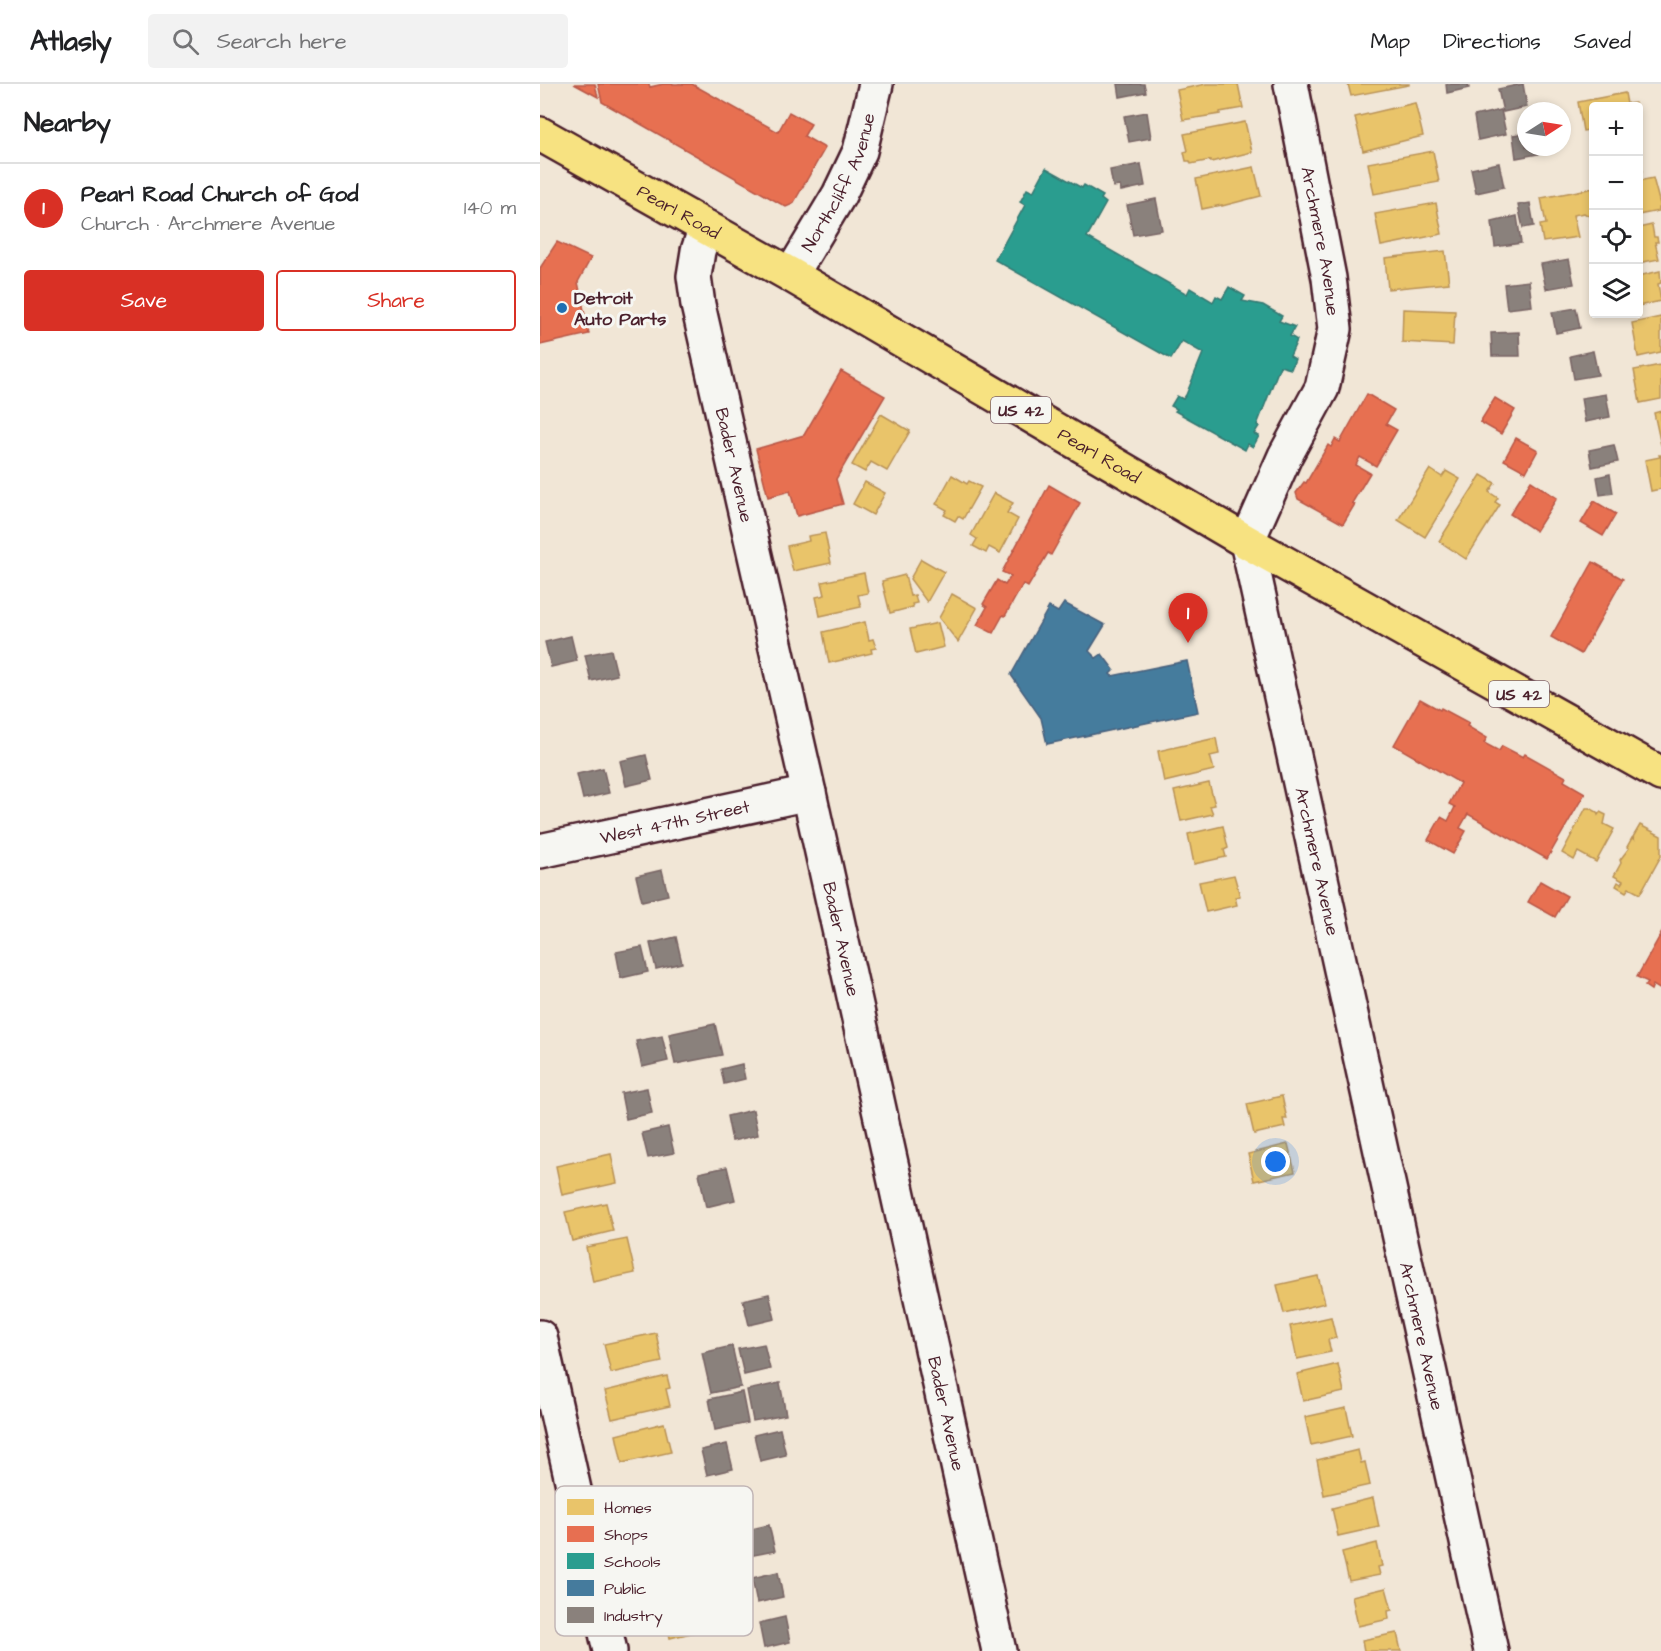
<!DOCTYPE html>
<html lang="en">
<head>
<meta charset="utf-8">
<style>
	:root { --surface:#fff; --page:#f2f2f2; --text:#202124; --muted:#757577; --line:#e0e0e0; --accent:#d93025 }
	body { margin:0; font-family:"Architects Daughter",sans-serif; background:var(--page); color:var(--text) }
	.controls { position:absolute; right:18px; top:18px; display:grid; overflow:hidden; border-radius:6px; box-shadow:0 3px 9px #0003 }
	.controls button { width:54px; height:54px; display:grid; place-items:center; padding:0; border:0; border-bottom:2px solid var(--line); background:var(--surface); color:var(--text); font:30px sans-serif }
	.compass { position:absolute; left:977px; top:18px; width:54px; height:54px; border-radius:50%; background:var(--surface); box-shadow:0 3px 9px #0003; rotate:78deg }
	.you { position:absolute; left:736px; top:1078px; width:21px; height:21px; margin:-15px; border:4px solid #fff; border-radius:50%; background:#1a73e8; box-shadow:0 0 0 9px #1a73e833 }
	.badge { display:grid; place-items:center; width:39px; height:39px; border-radius:50%; background:var(--accent); color:#fff; font-size:20px; font-weight:700 }
	.pin { position:absolute; translate:-50% -50px; filter:drop-shadow(0 2px 3px #0008) }
	.pin::after { content:''; position:absolute; top:32px; width:21px; height:18px; background:inherit; clip-path:polygon(0 0,100% 0,50% 100%) }
	.list { margin:0; padding:0; list-style:none }
	h2 { display:flex; justify-content:space-between; align-items:center; height:78px; margin:0; padding:0 24px; font-size:26px }
	h2 small { font-size:20px; font-weight:400; color:var(--muted) }
	.list li { display:grid; grid-template-columns:39px 1fr auto; gap:18px; align-items:center; box-sizing:border-box; height:90px; padding:0 24px; border-top:2px solid var(--line) }
	.list b { display:block; font-size:22px; white-space:nowrap }
	.list p { margin:0; font-size:20px; white-space:nowrap; color:var(--muted) }
	.list em { font-size:20px; font-style:normal; color:var(--muted) }
	.actions { display:flex; gap:12px; padding:18px 24px }
	.actions a { flex:1; padding:14px 0; border:2px solid var(--accent); border-radius:6px; text-align:center; font-size:21px; color:var(--accent) }
	.actions .main { background:var(--accent); color:#fff }
	.icon { flex:none; width:33px; height:33px; fill:none; stroke:currentColor; stroke-width:2; stroke-linecap:round; stroke-linejoin:round }
	.map { position:relative; flex:none; width:1121px; height:1567px; overflow:hidden }
	header { display:flex; align-items:center; gap:36px; box-sizing:border-box; height:84px; padding:0 30px; background:var(--surface); border-bottom:2px solid var(--line) }
	header strong { font-size:28px }
	nav { display:flex; gap:33px; margin-inline-start:auto; font-size:21px }
	.search { width:420px; height:54px; background:var(--page); display:flex; align-items:center; gap:15px; box-sizing:border-box; padding:0 21px; border-radius:6px; color:var(--muted); font-size:22px }
	main { display:flex }
	aside { flex:1; background:var(--surface) }
	.map>svg:first-child { display:block }
	.homes { fill:#e9c46a; stroke:#b99257; stroke-width:1.5 }
	.shops { fill:#e76f51; stroke:#b85746; stroke-width:1.5 }
	.schools { fill:#2a9d8f; stroke:#347771; stroke-width:1.5 }
	.public { fill:#457b9d; stroke:#465f7b; stroke-width:1.5 }
	.industry { fill:#8a817c; stroke:#776464; stroke-width:1.5 }
	.lines { fill:none; stroke-linecap:round; stroke-linejoin:round }
	.minor-casing { stroke:#4a1f2b; stroke-width:38 }
	.major-casing { stroke:#4a1f2b; stroke-width:38 }
	.minor { stroke:#f6f6f2; stroke-width:33 }
	.major { stroke:#f7e281; stroke-width:33 }
	.poi-dot { fill:#1f6fb2; stroke:#f6f6f2; stroke-width:2 }
	.labels { text-anchor:middle; stroke-width:6; stroke-linejoin:round; paint-order:stroke }
	.shield { fill:#f6f6f2; stroke:#7e6067; stroke-width:1.5 }
	.shield-label { font-size:16px; font-weight:bold; fill:#4a1f2b }
	.street-label { font-size:18px; fill:#4a1f2b; stroke:#f6f6f2 }
	.poi-label { font-size:18px; font-weight:bold; fill:#4a1f2b; stroke:#f6f6f2; text-anchor:start }
	.key { fill:#f6f6f2; stroke:#c2b6b6; stroke-width:1.5 }
	.key-label { font-size:16px; fill:#4a1f2b }
</style>
</head>
<body>
<header>
<strong>Atlasly</strong>
<div class="search"><svg class="icon" aria-label="search" viewBox="0 0 24 24"><circle cx="10" cy="10" r="6"/><path d="M15 15l6 6"/></svg>Search here</div>
<nav><a>Map</a><a>Directions</a><a>Saved</a></nav>
</header>
<main>
<aside>
<h2>Nearby<small></small></h2>
<ul class="list">
<li><span class="badge">1</span><div><b>Pearl Road Church of God</b><p>Church · Archmere Avenue</p></div><em>140 m</em></li>
</ul>
<div class="actions"><a class="main">Save</a><a>Share</a></div>
</aside>
<div class="map">
<svg width="1121" height="1567" viewBox="0 0 1121 1567">
	<rect width="100%" height="100%" fill="#f1e6d6"/>
	<filter id="ink" filterUnits="userSpaceOnUse"><feTurbulence type="fractalNoise" baseFrequency=".0167" numOctaves="2"/><feDisplacementMap in="SourceGraphic" scale="12" xChannelSelector="R" yChannelSelector="G"/><feConvolveMatrix kernelMatrix="1 2 1 2 8 2 1 2 1" color-interpolation-filters="sRGB"/></filter>
	<g filter="url(#ink)">
		<g class="homes">
			<polygon points="666,0 698,0 703,24 680,28 680,30 643,36 637,6"/>
			<polygon points="808,0 869,0 869,1 811,12"/>
			<polygon points="1085,9 1087,20 1095,19 1096,22 1054,22 1054,45 1043,47 1038,18"/>
			<polygon points="875,19 883,52 823,67 815,33"/>
			<polygon points="705,38 712,68 671,78 671,76 651,80 650,77 646,77 644,68 648,67 644,50"/>
			<polygon points="893,67 899,98 834,110 828,79"/>
			<polygon points="1098,70 1102,87 1098,88"/>
			<polygon points="714,83 721,112 682,122 682,121 662,125 656,95"/>
			<polygon points="1113,94 1121,124 1119,124 1119,127 1098,131 1098,97"/>
			<polygon points="1054,104 1054,135 1044,129 1033,131 1038,153 1003,158 1000,141 1006,140 1001,114"/>
			<polygon points="896,119 902,150 841,162 835,130"/>
			<polygon points="1112,141 1114,153 1117,153 1118,158 1115,158 1119,175 1098,179 1098,144"/>
			<polygon points="905,167 909,199 848,205 845,174"/>
			<polygon points="1120,187 1121,199 1118,200 1121,217 1098,222 1098,192"/>
			<polygon points="863,225 915,227 913,261 862,258"/>
			<polygon points="1121,233 1121,268 1098,273 1092,239"/>
			<polygon points="1121,281 1121,315 1100,319 1094,286"/>
			<polygon points="1121,327 1121,361 1114,329"/>
			<polygon points="341,330 370,347 347,387 331,378 325,388 312,381"/>
			<polygon points="1119,371 1121,371 1121,405 1111,407 1105,376 1120,373"/>
			<polygon points="890,385 902,393 906,387 920,395 885,453 858,436"/>
			<polygon points="412,391 427,400 429,397 441,403 423,435 418,432 415,437 404,431 407,426 396,420"/>
			<polygon points="941,391 955,399 949,408 958,414 955,418 960,421 926,475 899,457"/>
			<polygon points="325,398 345,409 333,431 313,420"/>
			<polygon points="454,409 473,419 467,429 478,435 460,469 449,463 446,469 433,462 437,455 431,451"/>
			<polygon points="285,449 291,479 253,487 247,462 269,457 268,452"/>
			<polygon points="381,475 404,488 387,518 370,495"/>
			<polygon points="324,489 328,509 318,511 321,523 280,532 276,513 285,511 282,498"/>
			<polygon points="365,491 370,512 375,511 377,519 372,520 373,523 350,529 342,497"/>
			<polygon points="412,510 437,524 418,558 399,534"/>
			<polygon points="325,538 329,556 333,555 336,564 331,565 332,569 289,579 283,548"/>
			<polygon points="398,539 404,563 376,570 370,545"/>
			<polygon points="676,654 679,670 670,672 674,686 624,698 618,667"/>
			<polygon points="669,699 675,721 670,722 673,730 641,737 634,707"/>
			<polygon points="1046,724 1050,724 1057,728 1058,731 1060,728 1066,731 1064,740 1074,745 1056,778 1038,768 1034,776 1022,769"/>
			<polygon points="1100,741 1121,752 1121,772 1100,810 1089,804 1086,808 1076,802 1078,798 1081,800 1083,797 1074,792 1081,779 1080,776 1089,764 1087,763 1092,754 1094,755 1093,753"/>
			<polygon points="683,742 688,764 684,766 686,773 654,780 648,750"/>
			<polygon points="694,791 700,812 695,813 697,821 666,828 659,798"/>
			<polygon points="742,1012 747,1035 743,1035 745,1043 714,1050 707,1020"/>
			<polygon points="748,1060 755,1088 714,1097 708,1070"/>
			<polygon points="71,1070 77,1099 22,1111 16,1082"/>
			<polygon points="66,1119 73,1147 32,1157 25,1128"/>
			<polygon points="87,1155 95,1189 53,1198 46,1163"/>
			<polygon points="778,1192 785,1219 744,1229 737,1201"/>
			<polygon points="791,1233 796,1254 788,1256 791,1268 757,1275 750,1242"/>
			<polygon points="116,1249 122,1278 71,1289 64,1260"/>
			<polygon points="798,1280 804,1308 763,1317 757,1290"/>
			<polygon points="127,1292 130,1304 126,1305 130,1322 72,1335 65,1307"/>
			<polygon points="806,1324 812,1352 771,1361 765,1333"/>
			<polygon points="124,1339 131,1368 82,1379 76,1351"/>
			<polygon points="818,1366 821,1379 825,1378 830,1401 784,1411 777,1376"/>
			<polygon points="833,1414 839,1443 798,1452 792,1424"/>
			<polygon points="837,1459 842,1482 838,1483 840,1491 809,1497 802,1468"/>
			<polygon points="846,1504 852,1526 848,1527 849,1535 818,1542 812,1512"/>
			<polygon points="165,1516 172,1544 130,1554 124,1525"/>
			<polygon points="857,1549 861,1567 824,1567 822,1556"/>
		</g>
		<g class="shops">
			<polygon points="34,0 55,0 58,13"/>
			<polygon points="58,0 109,0 110,3 123,0 152,0 238,48 249,28 271,40 264,52 285,64 253,120 246,123 62,18"/>
			<polygon points="17,158 51,174 38,198 49,250 0,261 0,184"/>
			<polygon points="301,287 345,312 296,395 303,420 257,432 250,407 228,413 216,365 264,351"/>
			<polygon points="827,310 854,326 846,340 857,346 836,382 820,373 816,381 830,389 812,419 815,420 803,440 758,415 756,409 764,398 766,399 788,361 791,363 795,355 800,358"/>
			<polygon points="955,314 975,326 961,350 940,338"/>
			<polygon points="976,354 998,366 986,388 964,376"/>
			<polygon points="991,397 1017,414 996,447 970,430"/>
			<polygon points="509,401 540,419 511,471 508,469 488,503 483,500 465,532 463,531 453,549 437,541 447,523 443,520 457,496 465,501 471,492 462,488"/>
			<polygon points="1054,417 1076,430 1063,452 1041,439"/>
			<polygon points="1053,478 1083,495 1041,570 1011,553"/>
			<polygon points="880,615 900,626 901,624 929,639 927,642 947,654 944,659 959,667 962,662 983,673 985,670 1026,693 1024,697 1045,709 1007,775 928,730 920,744 926,747 913,770 888,756 901,733 908,737 915,723 909,720 920,699 854,661"/>
			<polygon points="1000,797 1027,812 1015,833 988,818"/>
			<polygon points="1121,850 1121,906 1113,901 1111,906 1105,902 1108,898 1097,893"/>
		</g>
		<polygon class="schools" points="506,84 542,104 544,101 563,112 561,115 566,119 547,153 647,210 650,204 673,218 676,212 682,215 689,203 705,212 702,217 723,221 742,232 739,237 755,243 750,252 757,256 750,272 755,275 751,285 740,282 717,341 719,342 714,350 719,352 713,363 708,360 705,366 635,327 637,325 631,322 637,312 643,315 646,311 663,269 642,257 631,275 455,176 485,121 480,118 487,105 493,108"/>
		<polygon class="public" points="524,519 565,541 549,567 556,574 562,570 574,586 570,590 572,592 647,577 658,628 507,660 501,634 471,591 509,523 518,528"/>
		<g class="industry">
			<polygon points="578,0 604,0 606,8 580,13"/>
			<polygon points="906,0 928,0 929,4 907,9"/>
			<polygon points="983,0 987,23 963,28 958,5"/>
			<polygon points="961,26 966,50 938,56 934,32"/>
			<polygon points="607,28 611,54 589,58 584,32"/>
			<polygon points="986,49 986,63 1003,63 1004,69 976,74 973,51"/>
			<polygon points="959,79 964,103 936,109 931,85"/>
			<polygon points="601,80 605,102 581,107 580,102 573,103 570,86"/>
			<polygon points="616,115 622,146 593,151 587,121"/>
			<polygon points="990,119 994,142 983,144 978,121"/>
			<polygon points="977,132 981,159 955,163 952,138"/>
			<polygon points="1029,175 1034,200 1006,205 1001,180"/>
			<polygon points="989,197 992,222 967,225 964,200"/>
			<polygon points="1036,224 1040,244 1016,249 1012,228"/>
			<polygon points="979,248 980,272 952,272 951,249"/>
			<polygon points="1053,267 1058,291 1034,295 1030,272"/>
			<polygon points="1066,310 1070,333 1045,338 1041,314"/>
			<polygon points="1074,361 1078,378 1052,383 1049,366"/>
			<polygon points="1070,390 1073,409 1060,411 1057,393"/>
			<polygon points="31,552 37,577 11,583 5,558"/>
			<polygon points="71,566 77,591 51,597 45,571"/>
			<polygon points="106,671 112,696 86,702 80,677"/>
			<polygon points="63,684 69,709 43,715 37,690"/>
			<polygon points="122,786 128,811 102,817 96,792"/>
			<polygon points="136,853 142,879 116,885 110,859"/>
			<polygon points="102,863 108,888 81,894 76,868"/>
			<polygon points="175,940 182,971 135,980 129,950"/>
			<polygon points="122,952 128,977 102,983 96,957"/>
			<polygon points="202,980 205,995 184,1000 181,985"/>
			<polygon points="107,1004 112,1029 86,1035 81,1009"/>
			<polygon points="213,1026 218,1051 192,1057 187,1032"/>
			<polygon points="128,1043 134,1069 108,1074 102,1049"/>
			<polygon points="187,1083 195,1116 166,1123 159,1089"/>
			<polygon points="229,1210 235,1235 209,1241 203,1216"/>
			<polygon points="224,1260 230,1285 204,1291 198,1265"/>
			<polygon points="192,1262 201,1303 171,1309 162,1269"/>
			<polygon points="240,1299 246,1331 213,1337 207,1306"/>
			<polygon points="202,1308 208,1339 175,1346 169,1315"/>
			<polygon points="240,1345 246,1371 220,1377 214,1351"/>
			<polygon points="187,1360 193,1385 167,1391 161,1366"/>
			<polygon points="229,1441 235,1467 209,1472 203,1447"/>
			<polygon points="238,1488 243,1513 217,1519 212,1494"/>
			<polygon points="245,1533 250,1558 224,1564 219,1539"/>
		</g>
		<g class="lines">
			<defs>
				<g id="minor">
					<path id="s1" d="M751 0 789 194 795 245 782 304 745 372 707 458 951 1567"/>
					<path id="s2" d="M166 143 158 167 154 192 158 221 269 709 459 1567"/>
					<path id="s3" d="M251 191 299 111 320 67 336 0"/>
					<path id="s4" d="M0 767 269 709"/>
					<polyline points="0,1253 70,1567"/>
				</g>
				<g id="major">
					<path id="s5" d="M0 50 251 191 707 458 1121 690"/>
				</g>
			</defs>
			<use href="#minor" class="minor-casing"/>
			<use href="#major" class="major-casing"/>
			<use href="#minor" class="minor"/>
			<use href="#major" class="major"/>
		</g>
	</g>
	<circle class="poi-dot" cx="22" cy="224" r="6"/>
	<g class="labels">
		<g class="shield">
			<rect x="451" y="313" width="60" height="26" rx="4.5"/>
			<rect x="949" y="597" width="60" height="26" rx="4.5"/>
		</g>
		<g class="shield-label">
			<text x="481" y="332">US 42</text>
			<text x="979" y="616">US 42</text>
		</g>
		<g class="street-label">
			<text dy="6" stroke="none"><textPath href="#s3" startOffset="105">Northcliff Avenue</textPath></text>
			<text dy="6" stroke="none"><textPath href="#s5" startOffset="159">Pearl Road</textPath></text>
			<text dy="6" stroke="none"><textPath href="#s1" startOffset="160">Archmere Avenue</textPath></text>
			<text dy="6" stroke="none"><textPath href="#s5" startOffset="645">Pearl Road</textPath></text>
			<text dy="6" stroke="none"><textPath href="#s2" startOffset="244">Bader Avenue</textPath></text>
			<text dy="6" stroke="none"><textPath href="#s4" startOffset="138">West 47th Street</textPath></text>
			<text dy="6" stroke="none"><textPath href="#s1" startOffset="808">Archmere Avenue</textPath></text>
			<text dy="6" stroke="none"><textPath href="#s2" startOffset="730">Bader Avenue</textPath></text>
			<text dy="6" stroke="none"><textPath href="#s1" startOffset="1294">Archmere Avenue</textPath></text>
			<text dy="6" stroke="none"><textPath href="#s2" startOffset="1216">Bader Avenue</textPath></text>
		</g>
		<g class="poi-label">
			<text x="34" y="220">Detroit<tspan x="34" dy="21">Auto Parts</tspan></text>
		</g>
	</g>
	<rect x="15" y="1402" width="198" height="150" rx="9" class="key"/>
	<rect x="27" y="1415" width="27" height="16" fill="#e9c46a"/>
	<rect x="27" y="1442" width="27" height="16" fill="#e76f51"/>
	<rect x="27" y="1469" width="27" height="16" fill="#2a9d8f"/>
	<rect x="27" y="1496" width="27" height="16" fill="#457b9d"/>
	<rect x="27" y="1523" width="27" height="16" fill="#8a817c"/>
	<g class="key-label">
		<text x="64" y="1429">Homes</text>
		<text x="64" y="1456">Shops</text>
		<text x="64" y="1483">Schools</text>
		<text x="64" y="1510">Public</text>
		<text x="64" y="1537">Industry</text>
	</g>
</svg>
<div class="controls">
<button>+</button>
<button>−</button>
<button><svg class="icon" aria-label="locate" viewBox="0 0 24 24"><circle cx="12" cy="12" r="6"/><path d="M12 2v4M12 18v4M2 12h4M18 12h4"/></svg></button>
<button><svg class="icon" aria-label="layers" viewBox="0 0 24 24"><path d="M12 4l9 5-9 5-9-5zM3 14l9 5 9-5"/></svg></button>
</div>
<svg class="compass" viewBox="-18 -18 36 36"><path d="M0-13l5 13h-10z" fill="#e53935"/><path d="M0 13l5-13h-10z" fill="#757577"/></svg>
<div class="you"></div>
<div class="pin badge" style="left:648px;top:559px">1</div>
</div>
</main>
</body>
</html>
